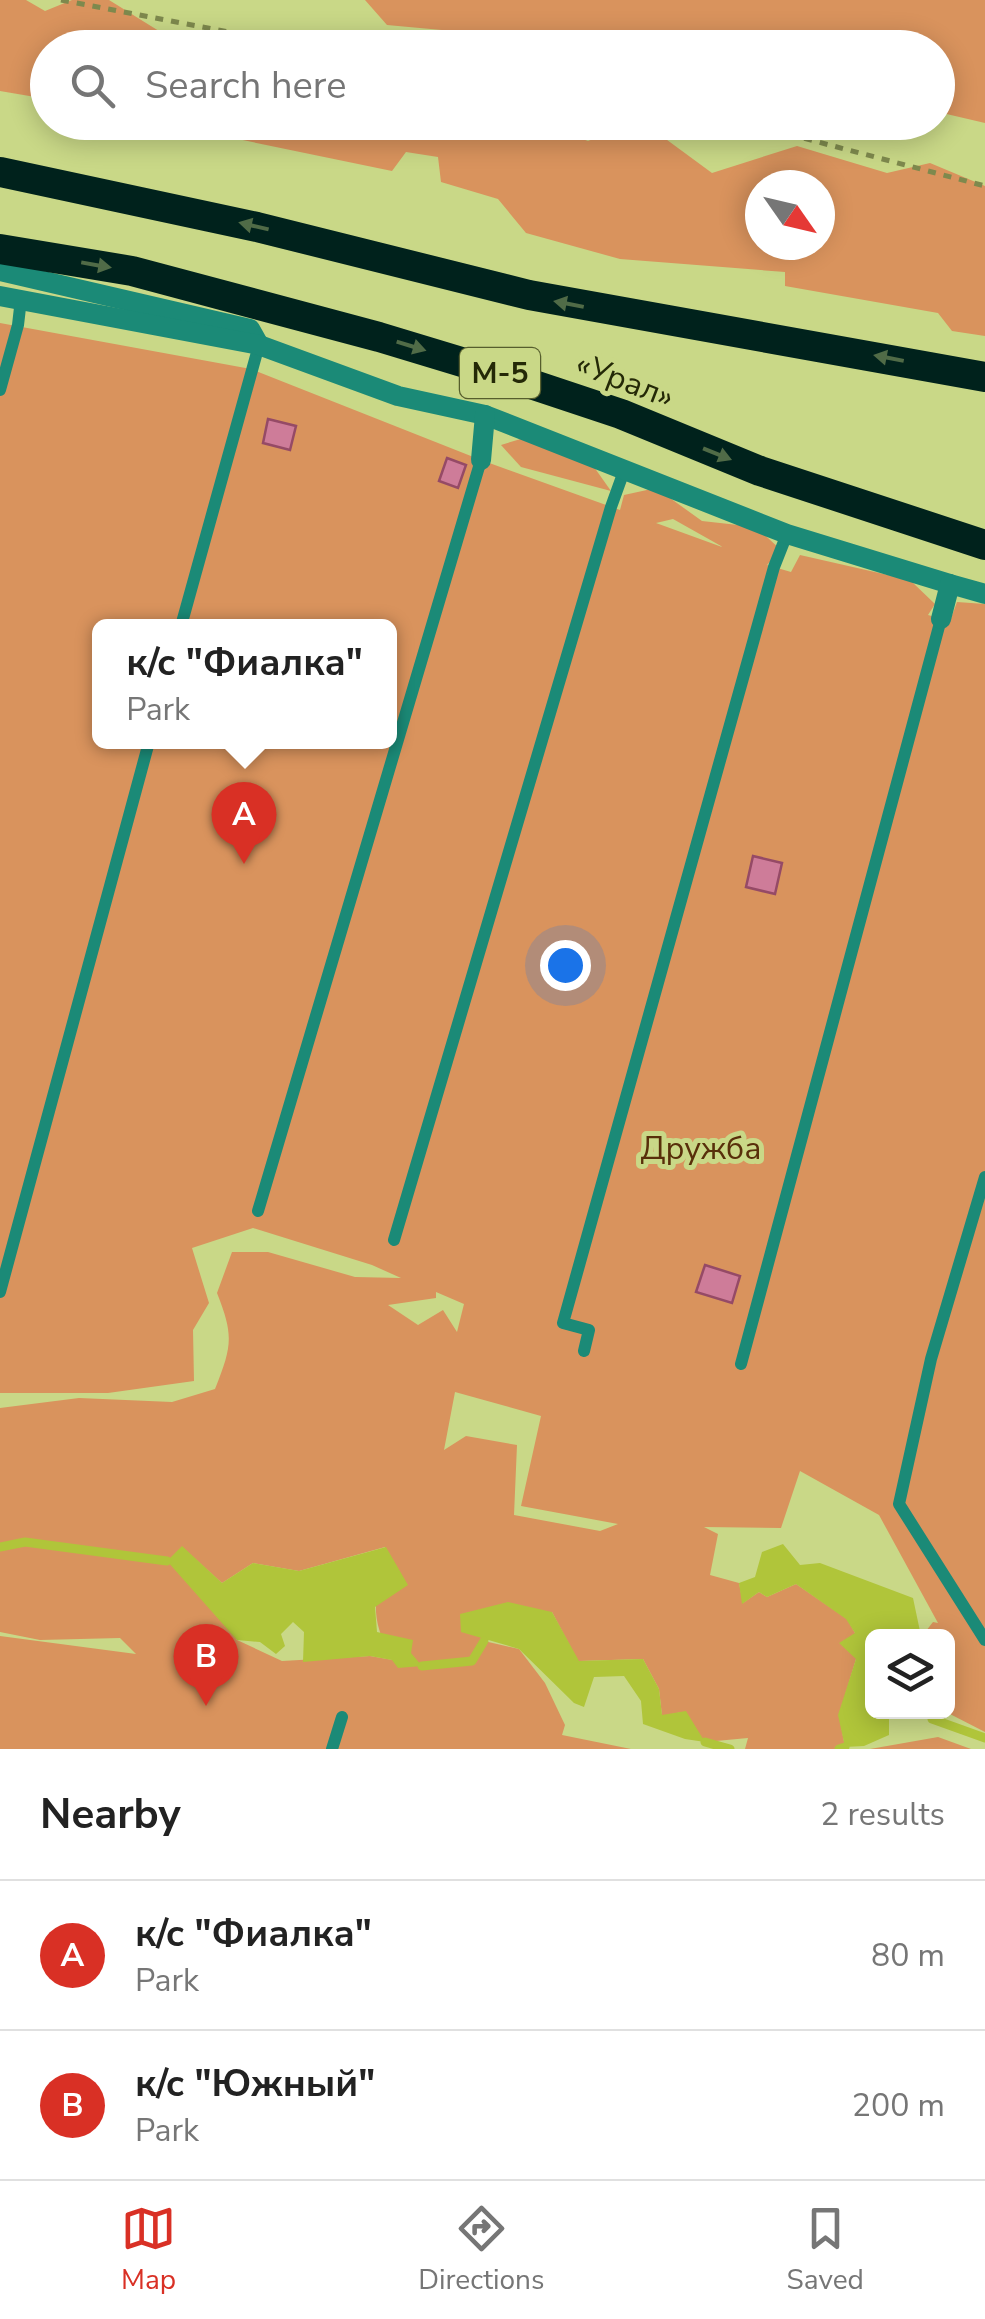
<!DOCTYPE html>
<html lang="en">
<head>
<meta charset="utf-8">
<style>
	:root { --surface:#fff; --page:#f6f6f6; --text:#222; --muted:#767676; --line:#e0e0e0; --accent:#d93025 }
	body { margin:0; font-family:"Nunito Sans",sans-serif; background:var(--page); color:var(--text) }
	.controls { position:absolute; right:30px; bottom:30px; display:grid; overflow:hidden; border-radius:15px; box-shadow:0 5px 25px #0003 }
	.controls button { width:90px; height:90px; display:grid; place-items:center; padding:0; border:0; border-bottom:2px solid var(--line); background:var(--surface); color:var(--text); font:50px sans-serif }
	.compass { position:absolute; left:745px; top:170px; width:90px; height:90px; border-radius:50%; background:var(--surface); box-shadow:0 5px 25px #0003; rotate:124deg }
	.you { position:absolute; left:565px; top:965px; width:35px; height:35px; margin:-25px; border:8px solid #fff; border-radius:50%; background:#1a73e8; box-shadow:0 0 0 15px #1a73e833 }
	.badge { display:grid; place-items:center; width:65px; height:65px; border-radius:50%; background:var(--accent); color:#fff; font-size:32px; font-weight:700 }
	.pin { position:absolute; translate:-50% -82px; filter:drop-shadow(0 2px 5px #0008) }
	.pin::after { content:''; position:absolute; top:52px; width:35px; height:30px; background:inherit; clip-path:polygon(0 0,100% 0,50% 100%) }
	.popup { position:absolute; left:92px; top:619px; width:305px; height:130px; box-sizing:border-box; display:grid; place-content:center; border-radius:15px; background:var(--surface); filter:drop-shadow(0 2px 8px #0005); font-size:32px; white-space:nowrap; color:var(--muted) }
	.popup b { font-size:38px; color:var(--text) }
	.popup::after { content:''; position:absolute; left:50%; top:100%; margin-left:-20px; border:20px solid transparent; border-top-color:var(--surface) }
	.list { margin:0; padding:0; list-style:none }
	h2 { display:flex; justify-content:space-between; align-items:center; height:130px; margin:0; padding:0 40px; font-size:42px }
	h2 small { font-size:32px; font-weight:400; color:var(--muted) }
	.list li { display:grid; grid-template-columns:65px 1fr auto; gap:30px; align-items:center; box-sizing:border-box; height:150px; padding:0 40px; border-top:2px solid var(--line) }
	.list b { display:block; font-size:38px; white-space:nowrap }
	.list p { margin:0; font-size:32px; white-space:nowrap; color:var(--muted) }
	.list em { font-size:32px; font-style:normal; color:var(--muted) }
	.icon { flex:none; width:55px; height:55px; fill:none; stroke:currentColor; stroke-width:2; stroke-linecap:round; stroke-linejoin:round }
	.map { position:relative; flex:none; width:985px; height:1749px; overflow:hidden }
	.search { position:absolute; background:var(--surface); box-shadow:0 5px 25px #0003; left:30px; right:30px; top:30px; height:110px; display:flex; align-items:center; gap:25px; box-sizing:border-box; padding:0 35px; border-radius:55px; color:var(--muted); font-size:38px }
	.sheet { height:430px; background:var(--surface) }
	nav { display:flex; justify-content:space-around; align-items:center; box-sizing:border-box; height:140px; border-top:2px solid var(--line); background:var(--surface); font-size:28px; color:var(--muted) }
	nav a { display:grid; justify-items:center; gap:5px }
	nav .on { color:var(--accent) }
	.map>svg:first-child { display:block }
	.green { fill:#d9935d; fill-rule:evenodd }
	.water { fill:#b0c53a }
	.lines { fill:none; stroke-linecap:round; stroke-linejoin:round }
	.stream { stroke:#b0c53a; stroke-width:9 }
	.building { fill:#ce7c99; stroke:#954a66; stroke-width:2.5 }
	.path { stroke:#7e894d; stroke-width:5; stroke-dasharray:8 8; stroke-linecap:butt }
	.lane { stroke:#1b8a77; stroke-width:12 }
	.street { stroke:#1b8a77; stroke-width:20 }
	.highway { stroke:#00221c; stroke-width:30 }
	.oneway { fill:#506b47 }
	.labels { text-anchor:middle; stroke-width:10; stroke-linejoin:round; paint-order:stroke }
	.shield { fill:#c9d887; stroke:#565e2d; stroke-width:2.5 }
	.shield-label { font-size:30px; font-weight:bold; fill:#242907 }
	.street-label { font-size:32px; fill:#242907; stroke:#c9d887 }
	.park-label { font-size:32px; fill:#582f0a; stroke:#c9d887 }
</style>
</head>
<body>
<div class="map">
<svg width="985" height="1749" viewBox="0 0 985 1749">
	<rect width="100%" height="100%" fill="#c9d887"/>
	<g class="green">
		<polygon points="0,0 26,0 45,11 72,0 109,0 175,41 230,35 252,47 48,48 47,99 0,91"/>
		<polygon points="365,0 985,0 985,123 938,112 938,48 639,48 387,25"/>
		<path d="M538 122 588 141 632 123H644L712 173 797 146 887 173 930 163 985 186V336L952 331 938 313 785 286V272L620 259 526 233 498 199 441 182 438 157 406 152 392 171 160 123ZM760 185H820V245H760Z"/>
		<path d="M0 323 251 369 481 460 620 510 624 495 656 488 702 521 756 527 781 550 767 565 791 572 800 555 910 580 935 604 928 615 950 621 957 602 985 604V1732L946 1712 948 1636H922L933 1622 938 1623 879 1515 800 1471 781 1528 704 1527 718 1534 710 1575 739 1583 743 1603 759 1592 767 1597 796 1584 847 1619 855 1633 856 1659 839 1715 845 1747 839 1749H745L748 1738 705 1742 682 1712 662 1716 659 1689 643 1659 578 1661 552 1612 484 1641 519 1649 545 1683 565 1725 562 1735 631 1749H0V1636L136 1654 120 1638 40 1640 0 1632V1408L79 1398 172 1402 215 1389C232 1346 234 1336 217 1293L232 1252H268L355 1277 401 1278 372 1265 253 1228 192 1248 209 1303 193 1330 194 1381 108 1393H0ZM673 519 721 546 722 547 656 523ZM99 626H389V742H99ZM436 1292 464 1304 457 1332 443 1310 418 1325 388 1305 436 1298ZM455 1392 541 1416 521 1506 618 1524 600 1531 514 1515 517 1445 466 1436 444 1450ZM182 1547 222 1583 253 1563 299 1571 385 1547C377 1597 366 1613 393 1660L370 1656 282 1661 237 1640Z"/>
		<polygon points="524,438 594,467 611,491 521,467 501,445"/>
		<polygon points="938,1737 971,1749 870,1749"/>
	</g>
	<g class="water">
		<polygon points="783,1544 800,1565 820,1563 913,1598 921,1636 872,1636 872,1712 929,1712 932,1719 889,1719 889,1735 864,1746 845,1747 838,1715 856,1659 839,1643 855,1633 846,1619 796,1584 767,1597 759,1592 742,1604 739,1583 755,1577 762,1552"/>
		<polygon points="182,1546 222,1583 253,1563 299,1571 386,1547 408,1585 375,1607 377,1632 413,1640 411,1653 422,1666 398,1668 392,1660 370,1656 303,1662 304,1632 293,1622 281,1634 285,1646 276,1654 260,1642 237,1640 167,1561"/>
		<polygon points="508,1602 552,1612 579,1661 643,1659 659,1689 662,1715 686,1711 705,1742 685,1739 643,1724 641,1701 624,1676 594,1677 584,1707 574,1703 519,1649 461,1632 460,1614"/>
	</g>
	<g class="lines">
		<g class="stream">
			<polyline points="0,1547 25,1542 167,1561"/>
			<polyline points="422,1666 472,1661 484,1641"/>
			<polyline points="932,1719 985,1738"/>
			<polyline points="705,1742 730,1749"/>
			<polyline points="839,1749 845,1747"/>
		</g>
	</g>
	<g class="building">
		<polygon points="268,419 296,426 290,450 263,443"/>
		<polygon points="447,458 466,465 458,488 439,481"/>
		<polygon points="753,856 782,863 775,894 746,887"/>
		<polygon points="705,1265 740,1276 732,1303 696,1292"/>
	</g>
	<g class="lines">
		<g class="path">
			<polyline points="61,0 313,48"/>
			<polyline points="726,122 784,133 985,186"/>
		</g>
		<g class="lane">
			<polyline points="0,390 18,325 21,299"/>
			<polyline points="181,626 259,345"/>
			<polyline points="985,1177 931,1359 899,1504 985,1640"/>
			<polyline points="258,1211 481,460"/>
			<polyline points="394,1240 611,507 624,471"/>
			<polyline points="0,1292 149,742"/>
			<polyline points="584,1351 589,1330 563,1323 774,567 787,534"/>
			<polyline points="741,1364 941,619"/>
			<polyline points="332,1749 342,1717"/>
		</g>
		<g class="street">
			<polyline points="0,271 250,329 259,345"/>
			<polyline points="0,296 259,345 398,396 485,415 787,534 950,584"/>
			<polyline points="481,460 485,415"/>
			<polyline points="941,619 950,584 985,594"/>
		</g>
		<g class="highway">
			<polyline points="0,172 257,227 529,295 985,377"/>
			<polyline points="0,249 132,271 379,337 498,373 621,414 760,471 985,545"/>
		</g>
	</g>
	<defs><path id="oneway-solid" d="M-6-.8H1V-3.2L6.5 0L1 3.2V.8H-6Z" transform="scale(2.5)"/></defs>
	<g class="oneway">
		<use href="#oneway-solid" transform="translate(254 226) rotate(-167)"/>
		<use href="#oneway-solid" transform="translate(96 265) rotate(10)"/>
		<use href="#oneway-solid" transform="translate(569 304) rotate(-169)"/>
		<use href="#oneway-solid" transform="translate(411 346) rotate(17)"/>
		<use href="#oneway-solid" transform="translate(889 358) rotate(-169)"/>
		<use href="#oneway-solid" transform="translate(717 454) rotate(22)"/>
	</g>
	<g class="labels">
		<rect class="shield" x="460" y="348" width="80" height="50" rx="8"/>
		<g class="shield-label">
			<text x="500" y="383">М-5</text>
		</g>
		<g class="street-label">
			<text transform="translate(625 380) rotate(21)" y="11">«Урал»</text>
		</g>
		<g class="park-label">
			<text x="701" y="1159">Дружба</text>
		</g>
	</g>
</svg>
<div class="controls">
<button><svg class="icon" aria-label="layers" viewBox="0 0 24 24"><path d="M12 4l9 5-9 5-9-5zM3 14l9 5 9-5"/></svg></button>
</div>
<svg class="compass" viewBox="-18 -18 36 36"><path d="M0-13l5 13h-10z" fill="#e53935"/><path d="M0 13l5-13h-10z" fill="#767676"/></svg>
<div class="you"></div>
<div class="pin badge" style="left:244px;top:864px">A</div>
<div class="popup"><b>к/с &quot;Фиалка&quot;</b>Park</div>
<div class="pin badge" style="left:206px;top:1706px">B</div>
<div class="search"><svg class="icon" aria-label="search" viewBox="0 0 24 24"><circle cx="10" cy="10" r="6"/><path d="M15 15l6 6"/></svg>Search here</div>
</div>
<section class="sheet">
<h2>Nearby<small>2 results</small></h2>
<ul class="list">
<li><span class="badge">A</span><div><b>к/с &quot;Фиалка&quot;</b><p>Park</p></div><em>80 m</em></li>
<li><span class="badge">B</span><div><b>к/с &quot;Южный&quot;</b><p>Park</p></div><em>200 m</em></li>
</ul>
</section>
<nav>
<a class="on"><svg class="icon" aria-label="map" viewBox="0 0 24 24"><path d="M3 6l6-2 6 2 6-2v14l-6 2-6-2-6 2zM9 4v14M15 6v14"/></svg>Map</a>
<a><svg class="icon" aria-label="directions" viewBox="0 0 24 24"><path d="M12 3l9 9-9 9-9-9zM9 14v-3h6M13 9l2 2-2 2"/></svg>Directions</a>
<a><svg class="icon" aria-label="saved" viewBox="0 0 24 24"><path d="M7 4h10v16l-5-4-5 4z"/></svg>Saved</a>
</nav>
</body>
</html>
